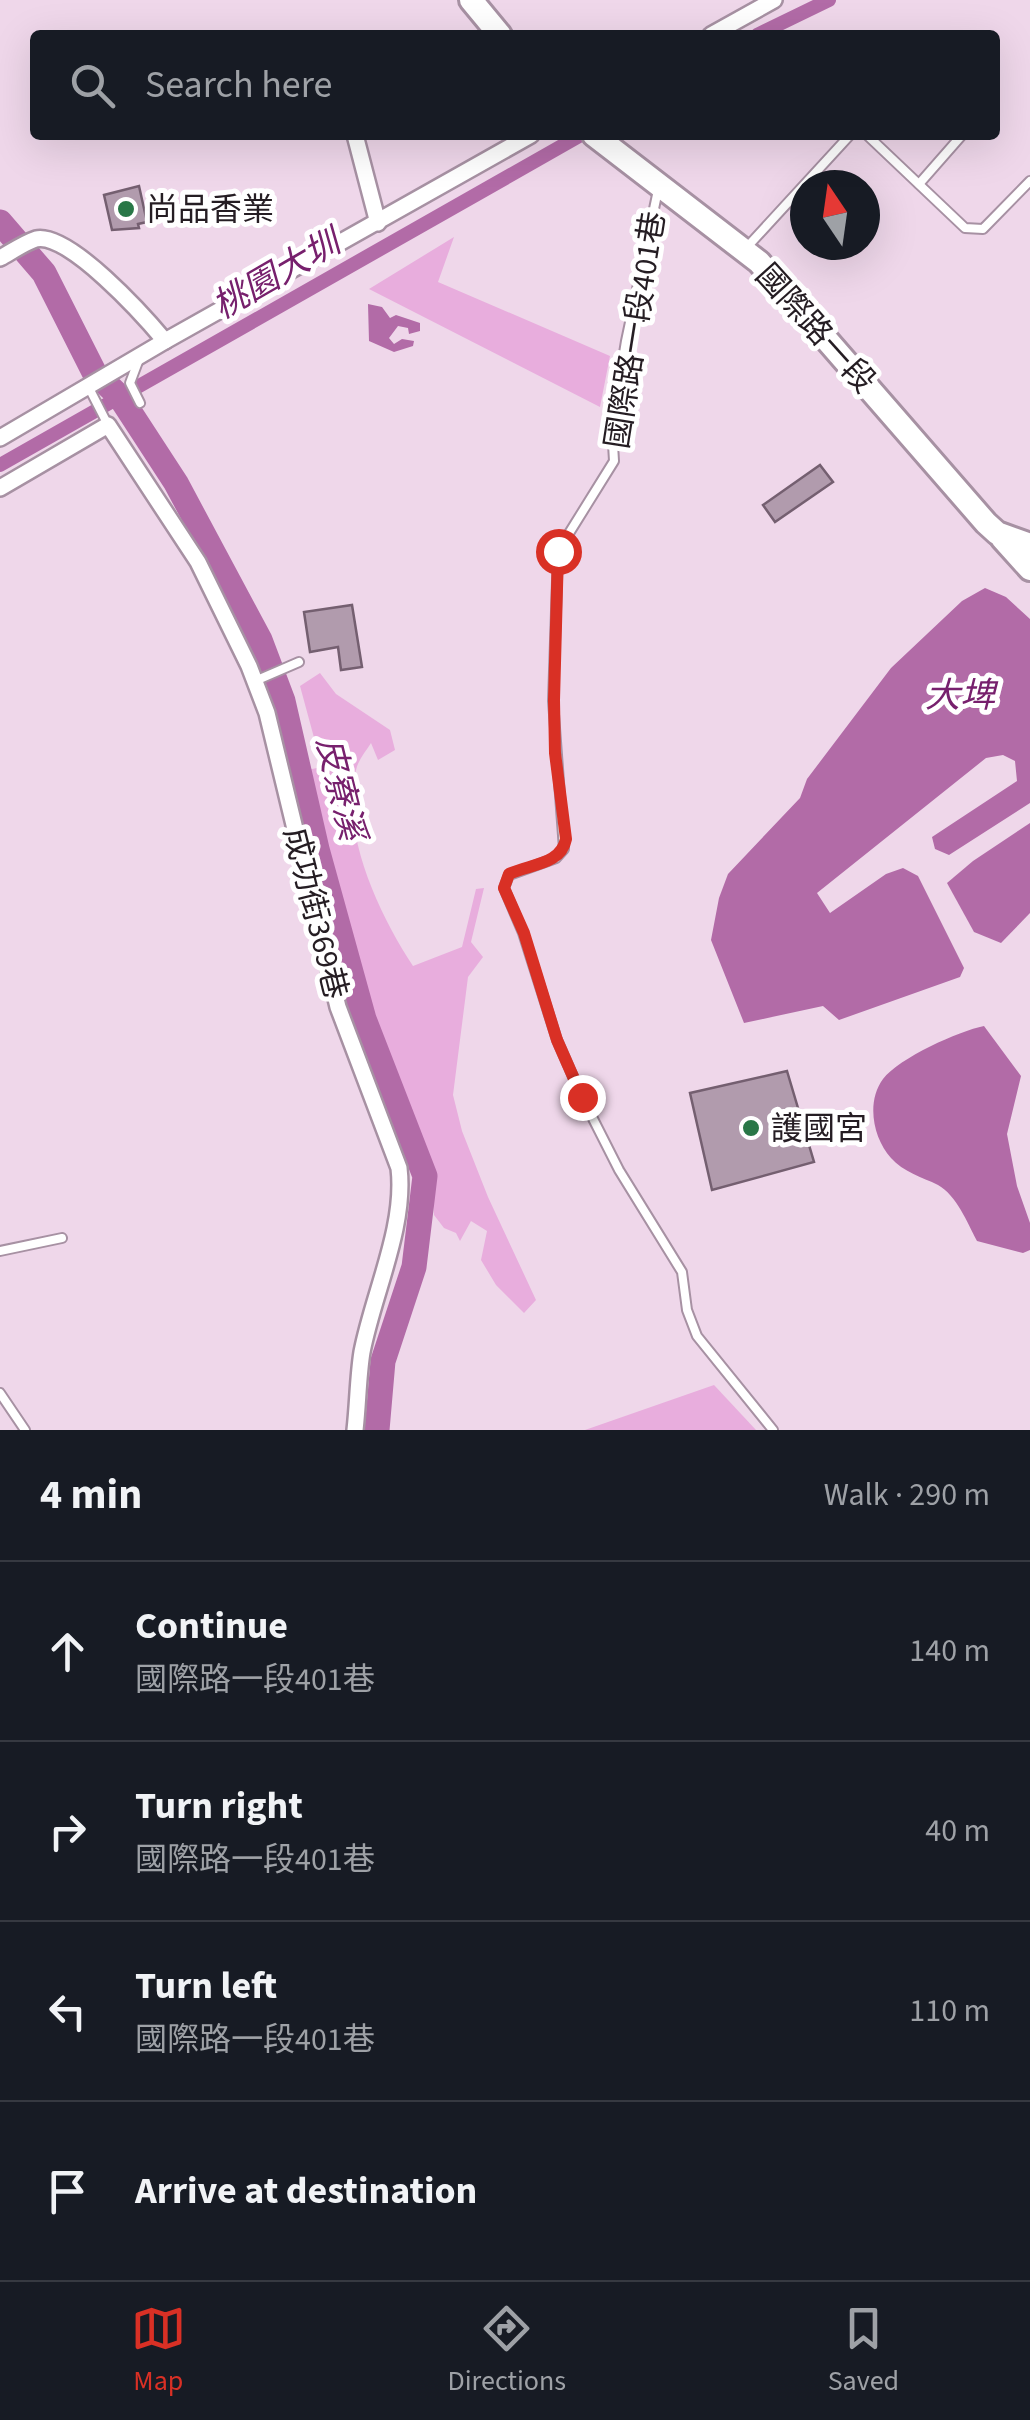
<!DOCTYPE html>
<html lang="en">
<head>
<meta charset="utf-8">
<style>
	:root { --surface:#171b24; --page:#242831; --text:#f1f3f6; --muted:#9ea1a6; --line:#363941; --accent:#d93025 }
	body { margin:0; font-family:"Source Sans 3","Noto Sans TC",sans-serif; background:var(--page); color:var(--text) }
	.compass { position:absolute; left:790px; top:170px; width:90px; height:90px; border-radius:50%; background:var(--surface); box-shadow:0 10px 40px #0002; rotate:347deg }
	.stop { position:absolute; width:30px; height:30px; margin:-22px; border:8px solid #d93025; border-radius:50%; background:#fff }
	.stop.end { background:#d93025; border-color:#fff; box-shadow:0 2px 10px #0008 }
	.list { margin:0; padding:0; list-style:none }
	h2 { display:flex; justify-content:space-between; align-items:center; height:130px; margin:0; padding:0 40px; font-size:42px }
	h2 small { font-size:32px; font-weight:400; color:var(--muted) }
	.list li { display:grid; grid-template-columns:65px 1fr auto; gap:30px; align-items:center; box-sizing:border-box; height:180px; padding:0 40px; border-top:2px solid var(--line) }
	.list b { display:block; font-size:38px; white-space:nowrap }
	.list p { margin:0; font-size:32px; white-space:nowrap; color:var(--muted) }
	.list em { font-size:32px; font-style:normal; color:var(--muted) }
	.icon { flex:none; width:55px; height:55px; fill:none; stroke:currentColor; stroke-width:2; stroke-linecap:round; stroke-linejoin:round }
	.map { position:relative; flex:none; width:1030px; height:1430px; overflow:hidden }
	.search { position:absolute; background:var(--surface); box-shadow:0 10px 40px #0002; left:30px; right:30px; top:30px; height:110px; display:flex; align-items:center; gap:25px; box-sizing:border-box; padding:0 35px; border-radius:10px; color:var(--muted); font-size:38px }
	.sheet { height:850px; background:var(--surface) }
	nav { display:flex; justify-content:space-around; align-items:center; box-sizing:border-box; height:140px; border-top:2px solid var(--line); background:var(--surface); font-size:28px; color:var(--muted) }
	nav a { display:grid; justify-items:center; gap:5px }
	nav .on { color:var(--accent) }
	.map>svg:first-child { display:block }
	.green { fill:#e8addd }
	.water { fill:#b26ba7 }
	.lines { fill:none; stroke-linecap:round; stroke-linejoin:round }
	.canal { stroke:#b26ba7; stroke-width:14 }
	.river { stroke:#b26ba7; stroke-width:25 }
	.building { fill:#b19bad; stroke:#745f70; stroke-width:2.5 }
	.lane-casing { stroke:#a791a3; stroke-width:12 }
	.street-casing { stroke:#a791a3; stroke-width:20 }
	.secondary-casing { stroke:#a791a3; stroke-width:28 }
	.lane { stroke:#fff; stroke-width:8 }
	.street { stroke:#fff; stroke-width:15 }
	.secondary { stroke:#fff; stroke-width:22 }
	.route { stroke:#d93025; stroke-width:12 }
	.poi-dot { fill:#297747; stroke:#fff; stroke-width:4 }
	.labels { text-anchor:middle; stroke-width:10; stroke-linejoin:round; paint-order:stroke }
	.poi-label { font-size:32px; fill:#251d23; stroke:#fff; text-anchor:start }
	.street-label { font-size:32px; fill:#251d23; stroke:#fff }
	.water-label { font-size:35px; font-style:italic; fill:#77206d; stroke:#fff }
</style>
</head>
<body>
<div class="map">
<svg width="1030" height="1430" viewBox="0 0 1030 1430">
	<rect width="100%" height="100%" fill="#efd7ea"/>
	<g class="green">
		<polygon points="454,237 438,282 610,356 600,407 369,289"/>
		<path d="M320 673 336 694 390 730 395 750 378 760 371 743C366 751 358 760 356 770 340 832 379 914 413 966L462 947 476 889 484 888 471 942 483 957 468 977 453 1095 462 1131 488 1197 536 1300 524 1313 496 1285 481 1260 487 1231 471 1221 460 1241 456 1233 444 1228 434 1215 431 1171 369 1015 307 770 322 767 300 686Z"/>
		<polygon points="714,1385 756,1430 585,1430"/>
	</g>
	<g class="water">
		<polygon points="368,304 382,307 390,318 396,315 420,323 420,331 409,334 408,328 398,326 389,338 394,344 402,339 414,341 413,346 394,352 369,341"/>
		<polygon points="985,588 1006,597 1030,619 1030,803 949,855 935,849 932,837 1017,781 1015,761 1003,755 986,758 817,893 830,913 886,874 903,868 918,876 964,968 960,977 839,1020 823,1006 744,1023 711,940 719,898 728,874 800,798 807,779 891,668 962,601"/>
		<polygon points="1030,823 1030,913 1001,943 974,932 947,883 973,861"/>
		<path d="M984 1026 1021 1076 1007 1134 1017 1186 1030 1223V1250L1023 1253 977 1241C967 1222 957 1196 938 1185 922 1177 903 1172 891 1158 873 1138 866 1102 883 1079 899 1058 959 1031 984 1026Z"/>
	</g>
	<g class="lines">
		<g class="canal">
			<polyline points="757,35 829,0"/>
			<polyline points="0,465 581,135"/>
		</g>
		<polyline class="river" points="0,222 44,273 94,372 120,397 176,483 260,640 283,701 317,849 364,1019 425,1176 414,1267 383,1361 377,1430"/>
	</g>
	<g class="building">
		<polygon points="139,186 147,222 138,224 139,228 112,230 104,195"/>
		<polygon points="820,465 833,482 775,522 763,505"/>
		<polygon points="352,605 362,667 341,670 338,647 310,652 304,612"/>
		<polygon points="787,1071 814,1162 712,1190 690,1093"/>
	</g>
	<g class="lines">
		<defs>
			<g id="lane">
				<polyline points="867,135 965,228 983,229 1030,181"/>
				<polyline points="919,184 962,135"/>
				<polyline points="658,190 626,341 612,427 614,461 558,551 553,701 564,849 556,858 509,875 504,888 523,933 557,1040 582,1097 619,1170 682,1272 687,1310 697,1336 773,1430"/>
				<polyline points="748,246 850,135"/>
				<polyline points="139,359 130,383 140,403"/>
				<polyline points="88,386 108,425"/>
				<polyline points="255,681 299,662"/>
				<polyline points="0,1251 62,1238"/>
				<polyline points="0,1393 25,1430"/>
			</g>
			<g id="street">
				<polyline points="711,35 774,0"/>
				<polyline points="355,135 378,223"/>
				<path d="M0 258C11 252 24 243 36 239 68 231 145 317 165 341"/>
				<polyline points="0,438 165,341 531,135"/>
				<path d="M0 488 108 425 198 562 249 666 267 713 338 1007 399 1168C406 1227 373 1294 362 1352 358 1377 358 1404 355 1430"/>
			</g>
			<g id="secondary">
				<polyline points="471,0 500,35"/>
				<polyline points="594,135 759,262 986,523 997,533 1030,545"/>
				<polyline points="1002,538 1030,569"/>
			</g>
		</defs>
		<use href="#lane" class="lane-casing"/>
		<use href="#street" class="street-casing"/>
		<use href="#secondary" class="secondary-casing"/>
		<use href="#lane" class="lane"/>
		<use href="#street" class="street"/>
		<use href="#secondary" class="secondary"/>
	</g>
	<g class="lines">
		<path class="route" d="M558 551 554 700 555 753 566 839C561 865 530 864 509 874L504 888 524 933 557 1040 582 1097"/>
	</g>
	<g class="poi-dot">
		<circle cx="126" cy="209" r="10"/>
		<circle cx="751" cy="1128" r="10"/>
	</g>
	<g class="labels">
		<g class="poi-label">
			<text x="146" y="220">尚品香業</text>
			<text x="771" y="1139">護國宮</text>
		</g>
		<g class="street-label">
			<text transform="translate(816 328) rotate(48)" y="11">國際路一段</text>
			<text transform="translate(635 330) rotate(-81)" y="11">國際路一段401巷</text>
			<text transform="translate(316 913) rotate(76)" y="11">成功街369巷</text>
		</g>
		<g class="water-label">
			<text transform="translate(276 274) rotate(-30)" y="12">桃園大圳</text>
			<text x="960" y="707">大埤</text>
			<text transform="translate(341 788) rotate(76)" y="12">皮寮溪</text>
		</g>
	</g>
</svg>
<svg class="compass" viewBox="-18 -18 36 36"><path d="M0-13l5 13h-10z" fill="#e53935"/><path d="M0 13l5-13h-10z" fill="#9ea1a6"/></svg>
<div class="stop" style="left:558px;top:551px"></div>
<div class="stop end" style="left:582px;top:1097px"></div>
<div class="search"><svg class="icon" aria-label="search" viewBox="0 0 24 24"><circle cx="10" cy="10" r="6"/><path d="M15 15l6 6"/></svg>Search here</div>
</div>
<section class="sheet">
<h2>4 min<small>Walk · 290 m</small></h2>
<ul class="list">
<li><svg class="icon" aria-label="ahead" viewBox="0 0 24 24"><path d="M12 20V5M6 11l6-6 6 6"/></svg><div><b>Continue</b><p>國際路一段401巷</p></div><em>140 m</em></li>
<li><svg class="icon" aria-label="right" viewBox="0 0 24 24"><path d="M7 20v-9h11M14 6l5 5-5 5"/></svg><div><b>Turn right</b><p>國際路一段401巷</p></div><em>40 m</em></li>
<li><svg class="icon" aria-label="left" viewBox="0 0 24 24"><path d="M17 20v-9H6M10 6l-5 5 5 5"/></svg><div><b>Turn left</b><p>國際路一段401巷</p></div><em>110 m</em></li>
<li><svg class="icon" aria-label="arrive" viewBox="0 0 24 24"><path d="M6 21V4h12l-3 4 3 4H6"/></svg><div><b>Arrive at destination</b></div></li>
</ul>
</section>
<nav>
<a class="on"><svg class="icon" aria-label="map" viewBox="0 0 24 24"><path d="M3 6l6-2 6 2 6-2v14l-6 2-6-2-6 2zM9 4v14M15 6v14"/></svg>Map</a>
<a><svg class="icon" aria-label="directions" viewBox="0 0 24 24"><path d="M12 3l9 9-9 9-9-9zM9 14v-3h6M13 9l2 2-2 2"/></svg>Directions</a>
<a><svg class="icon" aria-label="saved" viewBox="0 0 24 24"><path d="M7 4h10v16l-5-4-5 4z"/></svg>Saved</a>
</nav>
</body>
</html>
